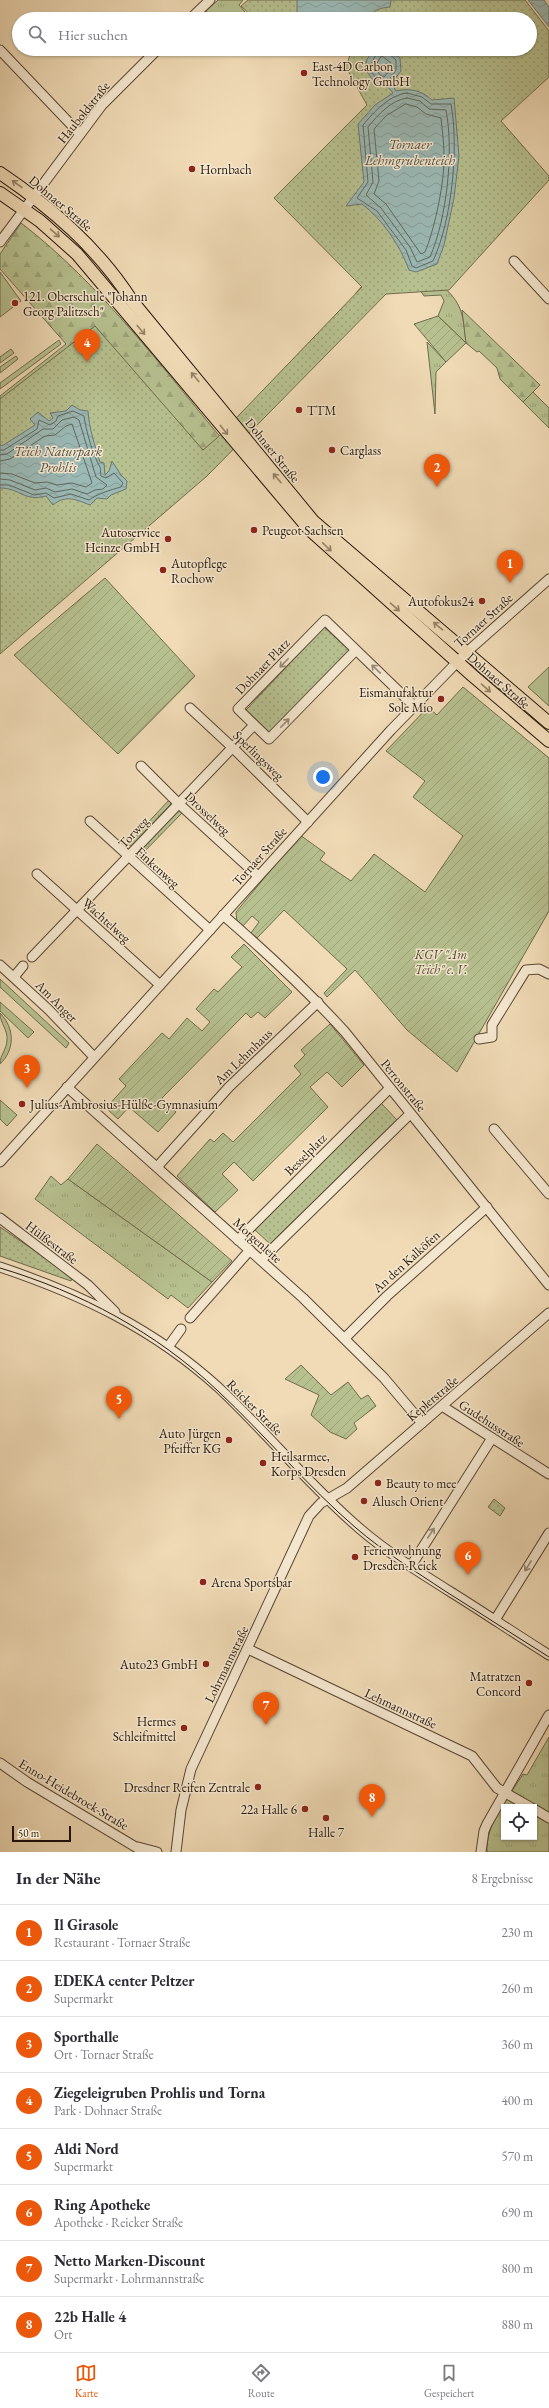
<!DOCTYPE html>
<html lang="de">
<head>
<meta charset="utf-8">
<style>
	:root { --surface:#fff; --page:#f2f2f3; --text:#2b2b33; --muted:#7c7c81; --line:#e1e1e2; --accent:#ea580c }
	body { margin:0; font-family:"EB Garamond",serif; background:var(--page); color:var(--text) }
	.controls { position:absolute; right:12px; bottom:12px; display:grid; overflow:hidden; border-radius:0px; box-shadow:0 1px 3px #0004 }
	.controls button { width:36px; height:36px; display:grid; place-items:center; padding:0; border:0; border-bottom:1px solid var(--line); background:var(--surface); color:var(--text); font:20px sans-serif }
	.scale { position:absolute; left:12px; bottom:10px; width:59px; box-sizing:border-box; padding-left:4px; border:2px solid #271607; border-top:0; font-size:11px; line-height:14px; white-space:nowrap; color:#271607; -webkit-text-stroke:3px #f5e8d0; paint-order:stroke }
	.you { position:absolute; left:323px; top:777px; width:14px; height:14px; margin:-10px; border:3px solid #fff; border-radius:50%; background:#1a73e8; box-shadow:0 0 0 6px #1a73e833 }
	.badge { display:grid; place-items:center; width:26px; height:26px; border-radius:50%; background:var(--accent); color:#fff; font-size:13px; font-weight:700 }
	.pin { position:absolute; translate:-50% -33px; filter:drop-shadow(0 1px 2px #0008) }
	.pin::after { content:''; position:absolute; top:21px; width:14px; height:12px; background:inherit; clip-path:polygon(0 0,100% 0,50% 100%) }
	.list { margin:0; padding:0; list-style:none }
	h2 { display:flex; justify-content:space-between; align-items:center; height:52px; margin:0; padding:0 16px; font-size:17px }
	h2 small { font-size:13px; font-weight:400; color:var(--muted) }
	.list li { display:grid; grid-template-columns:26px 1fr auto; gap:12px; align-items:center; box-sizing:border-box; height:56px; padding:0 16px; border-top:1px solid var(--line) }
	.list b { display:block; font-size:15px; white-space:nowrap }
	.list p { margin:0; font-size:13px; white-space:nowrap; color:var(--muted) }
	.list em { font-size:13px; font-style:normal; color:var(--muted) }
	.icon { flex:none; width:22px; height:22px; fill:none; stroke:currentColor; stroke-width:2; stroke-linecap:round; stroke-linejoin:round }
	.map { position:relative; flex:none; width:549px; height:1852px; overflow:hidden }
	.search { position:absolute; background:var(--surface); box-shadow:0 1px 3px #0004; left:12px; right:12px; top:12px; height:44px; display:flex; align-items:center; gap:10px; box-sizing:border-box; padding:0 14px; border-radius:22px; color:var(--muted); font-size:15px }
	.sheet { height:500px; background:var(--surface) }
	nav { display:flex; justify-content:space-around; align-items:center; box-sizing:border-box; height:56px; border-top:1px solid var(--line); background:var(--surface); font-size:11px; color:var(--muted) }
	nav a { display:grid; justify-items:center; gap:2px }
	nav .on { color:var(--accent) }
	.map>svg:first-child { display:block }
	.grass { fill:url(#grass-tufts); stroke:#6f6c4c; fill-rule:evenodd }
	.forest { fill:url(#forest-firs); stroke:#6f6c4c }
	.park { fill:url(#park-dots); stroke:#6f6c4c }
	.garden { fill:url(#garden-furrows); stroke:#6f6c4c }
	.pitch { fill:#b7c190; stroke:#6f6c4c }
	.water { fill:url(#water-waves); stroke:#6d786f }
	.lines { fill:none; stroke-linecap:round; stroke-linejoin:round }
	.shore { stroke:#61685e; stroke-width:1 }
	.minor-casing { stroke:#594733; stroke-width:11 }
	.major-casing { stroke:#271607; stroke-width:14 }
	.minor { stroke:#f5e8d0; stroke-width:9 }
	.major { stroke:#f0dbb6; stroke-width:12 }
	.tram { stroke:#271607; stroke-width:1 }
	.oneway { stroke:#968267 }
	.oneway2 { stroke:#988a76 }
	.poi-dot { fill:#8f2418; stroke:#f5e8d0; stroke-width:1.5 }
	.labels { text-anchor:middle; stroke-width:3; stroke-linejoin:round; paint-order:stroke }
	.poi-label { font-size:13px; fill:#271607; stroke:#f5e8d0; text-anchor:start }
	.street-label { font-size:13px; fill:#271607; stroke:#f5e8d0 }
	.park-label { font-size:13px; font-style:italic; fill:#524930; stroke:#f5e8d0 }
	.water-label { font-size:14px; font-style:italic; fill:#504f44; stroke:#f5e8d0 }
</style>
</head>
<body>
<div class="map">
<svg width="549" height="1852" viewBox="0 0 549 1852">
	<defs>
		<pattern id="grass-tufts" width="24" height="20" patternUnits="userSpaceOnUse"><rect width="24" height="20" fill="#b7c190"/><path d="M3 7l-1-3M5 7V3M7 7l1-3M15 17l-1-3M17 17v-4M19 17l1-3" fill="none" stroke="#9da57b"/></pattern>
		<pattern id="forest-firs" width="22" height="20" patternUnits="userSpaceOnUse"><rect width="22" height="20" fill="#b7c190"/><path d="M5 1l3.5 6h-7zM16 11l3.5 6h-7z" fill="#9da57b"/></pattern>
		<pattern id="park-dots" width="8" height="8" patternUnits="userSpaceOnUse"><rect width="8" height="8" fill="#b7c190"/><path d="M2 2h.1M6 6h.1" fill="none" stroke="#9da57b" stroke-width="1.8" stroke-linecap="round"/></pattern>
		<pattern id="garden-furrows" width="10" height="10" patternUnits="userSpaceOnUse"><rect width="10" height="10" fill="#b7c190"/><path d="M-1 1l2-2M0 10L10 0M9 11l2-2" fill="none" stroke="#9da57b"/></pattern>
		<pattern id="water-waves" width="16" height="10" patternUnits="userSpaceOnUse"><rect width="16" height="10" fill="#9bb9b5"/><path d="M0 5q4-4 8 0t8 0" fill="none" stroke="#869e9a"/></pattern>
	</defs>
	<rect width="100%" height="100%" fill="#f0dbb6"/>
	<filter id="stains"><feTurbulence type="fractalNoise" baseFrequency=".005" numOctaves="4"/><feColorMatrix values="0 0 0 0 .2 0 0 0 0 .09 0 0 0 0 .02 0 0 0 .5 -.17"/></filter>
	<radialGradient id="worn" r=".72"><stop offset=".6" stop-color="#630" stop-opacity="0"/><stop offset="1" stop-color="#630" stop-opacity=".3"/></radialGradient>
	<g class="grass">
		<polygon points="218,0 243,0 239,5 245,12 227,19 215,19 206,11"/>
		<path d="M393 272 416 284H440C463 303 463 315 466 343L438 316 444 301 441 295 424 296 416 284 386 293 377 302 355 294 362 286Z"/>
		<polygon points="427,342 446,362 436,372 435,414"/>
		<polygon points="533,392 549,408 549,428 523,402"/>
		<polygon points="170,799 171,804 131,846 127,845"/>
		<polygon points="179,809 184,811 139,857 138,852"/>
		<polygon points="51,1176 61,1185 68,1179 212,1282 188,1308 171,1295 168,1299 35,1199"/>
		<path d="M549 1737V1852H487C485 1824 509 1797 523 1774L527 1775ZM504 1807H534V1837H504Z"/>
	</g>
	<g class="forest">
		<path d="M21 223C101 284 167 374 232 451L0 444V396L66 344 0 269V254Z"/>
		<polygon points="462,310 540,385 523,402 500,379 497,368 479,351 477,352 466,343"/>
	</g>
	<g class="park">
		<polygon points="248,0 525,0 549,31 549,77 501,121 549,176 549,180 449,290 386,294 207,476 0,654 0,399 95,326 203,450 217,438 362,287 274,198 367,105 346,67 352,49 530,49 530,19 255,19 241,6"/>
		<polygon points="324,627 350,651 272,735 246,710"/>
		<polygon points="381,1103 397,1120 270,1244 254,1229"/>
		<polygon points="0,1227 73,1277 71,1281 0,1256"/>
		<polygon points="494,1499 505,1508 500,1516 488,1507"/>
	</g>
	<g class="garden">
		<polygon points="438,316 466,343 446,362 414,324"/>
		<polygon points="105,578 195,676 118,754 14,655"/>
		<path d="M463 687 549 758V911L457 1072 407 1030 355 970 327 997 324 993 347 969 284 910 257 938 251 933 259 922 252 916 242 927 237 922 236 912 300 835 325 853 320 860 351 881C358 872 366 865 374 854L425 892 463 836 413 797 425 781 386 751 428 707 437 715Z"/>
		<polygon points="244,944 292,992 265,1018 258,1012 251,1018 246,1013 162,1098 176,1112 158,1132 129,1107 118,1119 106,1108 126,1086 119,1079 162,1033 169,1039 187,1018 202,1031 210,1022 196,1009 214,989 218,992 242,967 231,957"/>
		<polygon points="330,1024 364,1065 342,1087 327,1072 310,1087 328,1107 253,1181 234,1162 222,1174 238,1190 215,1212 177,1176 210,1139 214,1142 223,1133 233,1142 301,1074 294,1066 305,1055 301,1050"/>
		<polygon points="97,1144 232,1261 212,1282 68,1179"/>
		<polygon points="301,1365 331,1395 348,1382 361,1399 368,1395 376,1406 354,1423 357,1429 346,1439 330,1432 311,1415 319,1395 285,1379"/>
	</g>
	<g class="pitch">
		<polygon points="0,272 21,301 0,317"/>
		<polygon points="59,340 61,344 0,389 0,383"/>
		<polygon points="11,349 14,353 0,363 0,357"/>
		<polygon points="16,356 18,359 0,373 0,367"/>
		<polygon points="549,667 549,706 528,687"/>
		<polygon points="0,979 69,1043 66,1048 0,987"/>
		<polygon points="0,1002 34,1032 28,1038 0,1011"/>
		<path d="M0 1013C15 1028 15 1050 0 1064 0 1055 7 1049 7 1040 8 1030 0 1023 0 1013Z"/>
		<polygon points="0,1100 17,1115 7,1126 0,1119"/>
	</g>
	<g class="water">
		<path d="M297 0H391L390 7C382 8 372 9 369 19H301L297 12Z"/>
		<polygon points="528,0 544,0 549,7 549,27"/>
		<path d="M389 49 400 58 401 71 394 80 393 86 396 91C410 88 421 90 432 100L454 98 459 156 454 198 444 245 437 264 416 272 409 270C400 245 382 219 362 204L346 206 364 182 358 124 375 105 393 93 389 88 375 83 365 69 367 59 374 51Z"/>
		<path d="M72 405 80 410 88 411C89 428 95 446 100 462L104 463 105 475 109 471 112 461 121 475 127 481 126 489 111 495 107 499 97 498 90 505C77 500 66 494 53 505L46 496C24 502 20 488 0 488V444L2 446 35 425 30 419 38 412 49 421 53 418 50 413 66 411Z"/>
	</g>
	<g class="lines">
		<g class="shore">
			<polyline points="379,49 369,68 377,80 387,83 396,70 396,60 388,53 387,49"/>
			<polygon points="382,56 391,63 391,69 384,77 380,75 375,67"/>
			<path d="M407 93 422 97 431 104H451C459 148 452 220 433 261L416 268 412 266 406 250 377 211 357 198 368 182 363 125C374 112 389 95 407 93Z"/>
			<path d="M407 98 420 101 429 109 446 110C454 151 447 218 430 257L417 262 410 247 381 208 366 195 373 182 368 127C378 115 391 100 407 98Z"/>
			<path d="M406 104 417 107 426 114 441 118C442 130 444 142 444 155 445 180 435 228 425 252L421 254 386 204 374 194 379 181 374 129 386 116Z"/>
			<path d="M0 450H4L37 429 39 420 50 425 56 421 58 416 73 411 84 416C86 431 93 455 100 467 101 468 100 473 101 476L106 478 114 473 123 483 121 487C110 490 97 494 89 500L71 494 54 498 46 493 34 495 9 485H0"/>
			<polyline points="0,455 7,454 43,429 53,429 62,420 74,417 79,420 96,477 107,485 103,489 95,490 87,494 72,489 55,492 46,488 35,490 10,480 0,479"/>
			<polyline points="0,461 10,459 45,436 55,435 66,426 72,424 92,483 86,487 72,483 57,485 47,482 35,483 12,474 0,473"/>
		</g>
		<defs>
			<g id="minor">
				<polyline points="190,19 210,0"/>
				<polyline points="0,50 80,134"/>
				<polyline points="0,242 102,105 158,49"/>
				<polyline points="514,261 549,299"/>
				<polyline points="356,650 269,739 238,709 325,620 414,706"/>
				<polyline points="190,708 232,747 308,822"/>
				<polyline points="141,766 178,803 258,876"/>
				<polyline points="90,821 210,930"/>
				<polyline points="37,874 160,985"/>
				<path d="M223 915C266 952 307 990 345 1032L549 1285"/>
				<polyline points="32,957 254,725"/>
				<polyline points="0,965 49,1010 94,1057"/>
				<polyline points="14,977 23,966"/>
				<polyline points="479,1039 492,1037 492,1025 526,970 539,969 549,974"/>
				<polyline points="67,1087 303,1298 384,1378 422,1423"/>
				<polyline points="494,1129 549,1194"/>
				<polyline points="0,1162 391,730 468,651 549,579"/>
				<polyline points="157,1167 229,1087 318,1002"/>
				<polyline points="0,1218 88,1285 115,1312"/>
				<polyline points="238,1240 390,1088"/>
				<polyline points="261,1260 410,1114"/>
				<path d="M0 1267C83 1295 154 1329 219 1388 267 1433 309 1485 359 1528 388 1553 422 1574 454 1594 486 1614 517 1635 549 1655"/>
				<polyline points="190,1318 250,1250"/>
				<polyline points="345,1338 387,1296 487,1207"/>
				<polyline points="168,1347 181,1329"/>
				<polyline points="442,1406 549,1474"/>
				<polyline points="411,1566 492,1438"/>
				<polyline points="495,1620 549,1533"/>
				<polyline points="248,1649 472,1756 497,1788 530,1807"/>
				<polyline points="0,1763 27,1782 144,1852"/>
				<polyline points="534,1809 549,1818"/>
				<polyline points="138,1847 157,1852"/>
				<polyline points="176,1852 181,1810 191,1769 309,1516 321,1503 347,1488 549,1313"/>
				<polyline points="481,1852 484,1831 487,1824 549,1715"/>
			</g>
			<g id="major">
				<path d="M0 173C52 208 98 248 132 301L313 521 549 723"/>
				<polyline points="0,193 40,221 77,254 309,529 473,676 549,741"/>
			</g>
		</defs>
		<use href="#minor" class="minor-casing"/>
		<use href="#major" class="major-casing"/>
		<use href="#minor" class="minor"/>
		<use href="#major" class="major"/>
		<path class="tram" d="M0 1268C81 1292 157 1333 218 1391 265 1435 307 1486 356 1528 384 1552 415 1571 445 1591 480 1613 514 1635 549 1657"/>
	</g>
	<defs><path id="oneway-shaft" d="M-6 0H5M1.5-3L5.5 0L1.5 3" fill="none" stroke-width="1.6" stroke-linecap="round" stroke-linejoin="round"/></defs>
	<g class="oneway">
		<use href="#oneway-shaft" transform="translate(17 184) rotate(-145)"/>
		<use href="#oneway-shaft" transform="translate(55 233) rotate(41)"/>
		<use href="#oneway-shaft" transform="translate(141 330) rotate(50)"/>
		<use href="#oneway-shaft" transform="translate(195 377) rotate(-130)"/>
		<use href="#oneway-shaft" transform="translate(224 430) rotate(51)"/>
		<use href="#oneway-shaft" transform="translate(277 478) rotate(-130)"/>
		<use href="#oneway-shaft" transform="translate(327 547) rotate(44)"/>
		<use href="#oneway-shaft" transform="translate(395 607) rotate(41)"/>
		<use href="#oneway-shaft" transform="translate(438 626) rotate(-140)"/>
		<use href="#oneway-shaft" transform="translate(486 688) rotate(41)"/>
	</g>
	<g class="oneway2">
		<use href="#oneway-shaft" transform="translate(284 663) rotate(134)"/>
		<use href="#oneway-shaft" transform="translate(376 669) rotate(-136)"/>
		<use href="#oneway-shaft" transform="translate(285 723) rotate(-46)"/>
		<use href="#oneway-shaft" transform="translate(431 1533) rotate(-57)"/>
		<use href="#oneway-shaft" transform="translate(528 1566) rotate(122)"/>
	</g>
	<g class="poi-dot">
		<circle cx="304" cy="73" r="4"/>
		<circle cx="192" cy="169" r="4"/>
		<circle cx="15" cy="303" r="4"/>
		<circle cx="299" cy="410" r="4"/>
		<circle cx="332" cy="450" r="4"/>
		<circle cx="254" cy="530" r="4"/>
		<circle cx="168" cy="539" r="4"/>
		<circle cx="163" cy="570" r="4"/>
		<circle cx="482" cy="601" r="4"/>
		<circle cx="441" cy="699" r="4"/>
		<circle cx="22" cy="1104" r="4"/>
		<circle cx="229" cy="1440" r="4"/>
		<circle cx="263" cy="1463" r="4"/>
		<circle cx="378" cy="1483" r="4"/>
		<circle cx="364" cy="1501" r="4"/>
		<circle cx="355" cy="1557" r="4"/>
		<circle cx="203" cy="1582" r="4"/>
		<circle cx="206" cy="1664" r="4"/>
		<circle cx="529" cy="1683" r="4"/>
		<circle cx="184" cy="1728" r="4"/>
		<circle cx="258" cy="1787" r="4"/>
		<circle cx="305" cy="1809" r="4"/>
		<circle cx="326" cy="1818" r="4"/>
	</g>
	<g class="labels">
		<g class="poi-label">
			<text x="312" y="71">East-4D Carbon<tspan x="312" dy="15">Technology GmbH</tspan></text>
			<text x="200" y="174">Hornbach</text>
			<text x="23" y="301">121. Oberschule "Johann<tspan x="23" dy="15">Georg Palitzsch"</tspan></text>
			<text x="307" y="415">TTM</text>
			<text x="340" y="455">Carglass</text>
			<text x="262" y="535">Peugeot Sachsen</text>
			<text x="160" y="537" text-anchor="end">Autoservice<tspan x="160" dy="15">Heinze GmbH</tspan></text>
			<text x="171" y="568">Autopflege<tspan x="171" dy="15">Rochow</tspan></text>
			<text x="474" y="606" text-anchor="end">Autofokus24</text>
			<text x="433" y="697" text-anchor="end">Eismanufaktur<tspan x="433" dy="15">Sole Mio</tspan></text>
			<text x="30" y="1109">Julius-Ambrosius-Hülße-Gymnasium</text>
			<text x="221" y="1438" text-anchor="end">Auto Jürgen<tspan x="221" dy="15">Pfeiffer KG</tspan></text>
			<text x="271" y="1461">Heilsarmee,<tspan x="271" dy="15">Korps Dresden</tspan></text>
			<text x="386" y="1488">Beauty to mee</text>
			<text x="372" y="1506">Alusch Orient</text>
			<text x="363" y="1555">Ferienwohnung<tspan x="363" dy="15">Dresden-Reick</tspan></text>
			<text x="211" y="1587">Arena Sportsbar</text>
			<text x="198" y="1669" text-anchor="end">Auto23 GmbH</text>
			<text x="521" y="1681" text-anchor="end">Matratzen<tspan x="521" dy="15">Concord</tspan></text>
			<text x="176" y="1726" text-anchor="end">Hermes<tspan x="176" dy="15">Schleifmittel</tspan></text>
			<text x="250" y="1792" text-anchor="end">Dresdner Reifen Zentrale</text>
			<text x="297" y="1814" text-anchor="end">22a Halle 6</text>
			<text x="326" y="1837" text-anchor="middle">Halle 7</text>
		</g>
		<g class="street-label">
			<text transform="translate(83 112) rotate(-51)" y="5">Hauboldstraße</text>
			<text transform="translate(61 203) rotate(40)" y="5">Dohnaer Straße</text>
			<text transform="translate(273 450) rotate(51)" y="5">Dohnaer Straße</text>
			<text transform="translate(483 620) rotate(-42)" y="5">Tornaer Straße</text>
			<text transform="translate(262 666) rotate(-46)" y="5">Dohnaer Platz</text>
			<text transform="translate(499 680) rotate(41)" y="5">Dohnaer Straße</text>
			<text transform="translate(259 755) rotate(44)" y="5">Sperlingsweg</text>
			<text transform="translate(208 813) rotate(43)" y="5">Drosselweg</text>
			<text transform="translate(133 832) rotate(-47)" y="5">Torweg</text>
			<text transform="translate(259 856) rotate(-48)" y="5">Tornaer Straße</text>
			<text transform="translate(158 867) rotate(42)" y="5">Finkenweg</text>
			<text transform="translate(107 920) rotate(42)" y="5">Wachtelweg</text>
			<text transform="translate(57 1001) rotate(45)" y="5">Am Anger</text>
			<text transform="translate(243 1056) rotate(-44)" y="5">Am Lehmhaus</text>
			<text transform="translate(404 1085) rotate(51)" y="5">Perronstraße</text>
			<text transform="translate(305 1154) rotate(-45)" y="5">Besselplatz</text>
			<text transform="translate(258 1240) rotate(42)" y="5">Morgenleite</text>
			<text transform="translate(52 1242) rotate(37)" y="5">Hülßestraße</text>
			<text transform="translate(406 1261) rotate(-42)" y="5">An den Kalköfen</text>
			<text transform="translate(432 1398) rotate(-40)" y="5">Keplerstraße</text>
			<text transform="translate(255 1407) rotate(45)" y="5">Reicker Straße</text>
			<text transform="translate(492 1423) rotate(33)" y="5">Gudehusstraße</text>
			<text transform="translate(226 1664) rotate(-64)" y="5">Lohrmannstraße</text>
			<text transform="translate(401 1708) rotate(25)" y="5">Lehmannstraße</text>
			<text transform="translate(74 1794) rotate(31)" y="5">Enno-Heidebroek-Straße</text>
		</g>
		<g class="park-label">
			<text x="441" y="959">KGV "Am<tspan x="441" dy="15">Teich" e. V.</tspan></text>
		</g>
		<g class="water-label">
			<text x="410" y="149">Tornaer<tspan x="410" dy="16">Lehmgrubenteich</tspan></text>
			<text x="58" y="456">Teich Naturpark<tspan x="58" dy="16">Prohlis</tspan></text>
		</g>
	</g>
	<rect width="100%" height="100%" filter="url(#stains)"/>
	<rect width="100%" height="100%" fill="url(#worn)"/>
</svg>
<div class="controls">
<button><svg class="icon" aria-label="locate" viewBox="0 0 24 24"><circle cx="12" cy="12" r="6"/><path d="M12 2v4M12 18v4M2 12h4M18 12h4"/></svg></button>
</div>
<div class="scale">50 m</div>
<div class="you"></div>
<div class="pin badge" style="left:510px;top:583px">1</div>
<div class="pin badge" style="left:437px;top:487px">2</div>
<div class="pin badge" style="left:27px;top:1088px">3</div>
<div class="pin badge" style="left:87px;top:362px">4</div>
<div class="pin badge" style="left:119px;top:1419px">5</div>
<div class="pin badge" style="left:468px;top:1575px">6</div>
<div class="pin badge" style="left:266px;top:1725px">7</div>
<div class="pin badge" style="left:372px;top:1817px">8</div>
<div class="search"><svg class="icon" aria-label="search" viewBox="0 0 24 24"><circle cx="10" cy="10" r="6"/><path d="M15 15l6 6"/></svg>Hier suchen</div>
</div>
<section class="sheet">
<h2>In der Nähe<small>8 Ergebnisse</small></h2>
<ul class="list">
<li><span class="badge">1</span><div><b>Il Girasole</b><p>Restaurant · Tornaer Straße</p></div><em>230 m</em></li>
<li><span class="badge">2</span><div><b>EDEKA center Peltzer</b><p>Supermarkt</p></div><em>260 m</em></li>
<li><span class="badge">3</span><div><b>Sporthalle</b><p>Ort · Tornaer Straße</p></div><em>360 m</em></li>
<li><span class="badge">4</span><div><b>Ziegeleigruben Prohlis und Torna</b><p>Park · Dohnaer Straße</p></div><em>400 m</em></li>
<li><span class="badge">5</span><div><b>Aldi Nord</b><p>Supermarkt</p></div><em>570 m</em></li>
<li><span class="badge">6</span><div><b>Ring Apotheke</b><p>Apotheke · Reicker Straße</p></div><em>690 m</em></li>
<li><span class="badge">7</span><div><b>Netto Marken-Discount</b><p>Supermarkt · Lohrmannstraße</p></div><em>800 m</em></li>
<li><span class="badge">8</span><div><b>22b Halle 4</b><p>Ort</p></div><em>880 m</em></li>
</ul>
</section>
<nav>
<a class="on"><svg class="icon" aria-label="map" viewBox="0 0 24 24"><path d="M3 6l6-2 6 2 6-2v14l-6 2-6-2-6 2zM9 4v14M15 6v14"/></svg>Karte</a>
<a><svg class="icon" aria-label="directions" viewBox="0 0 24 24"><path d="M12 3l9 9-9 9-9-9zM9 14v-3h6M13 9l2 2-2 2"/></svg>Route</a>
<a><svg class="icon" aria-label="saved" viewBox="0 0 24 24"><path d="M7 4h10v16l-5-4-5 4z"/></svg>Gespeichert</a>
</nav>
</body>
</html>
